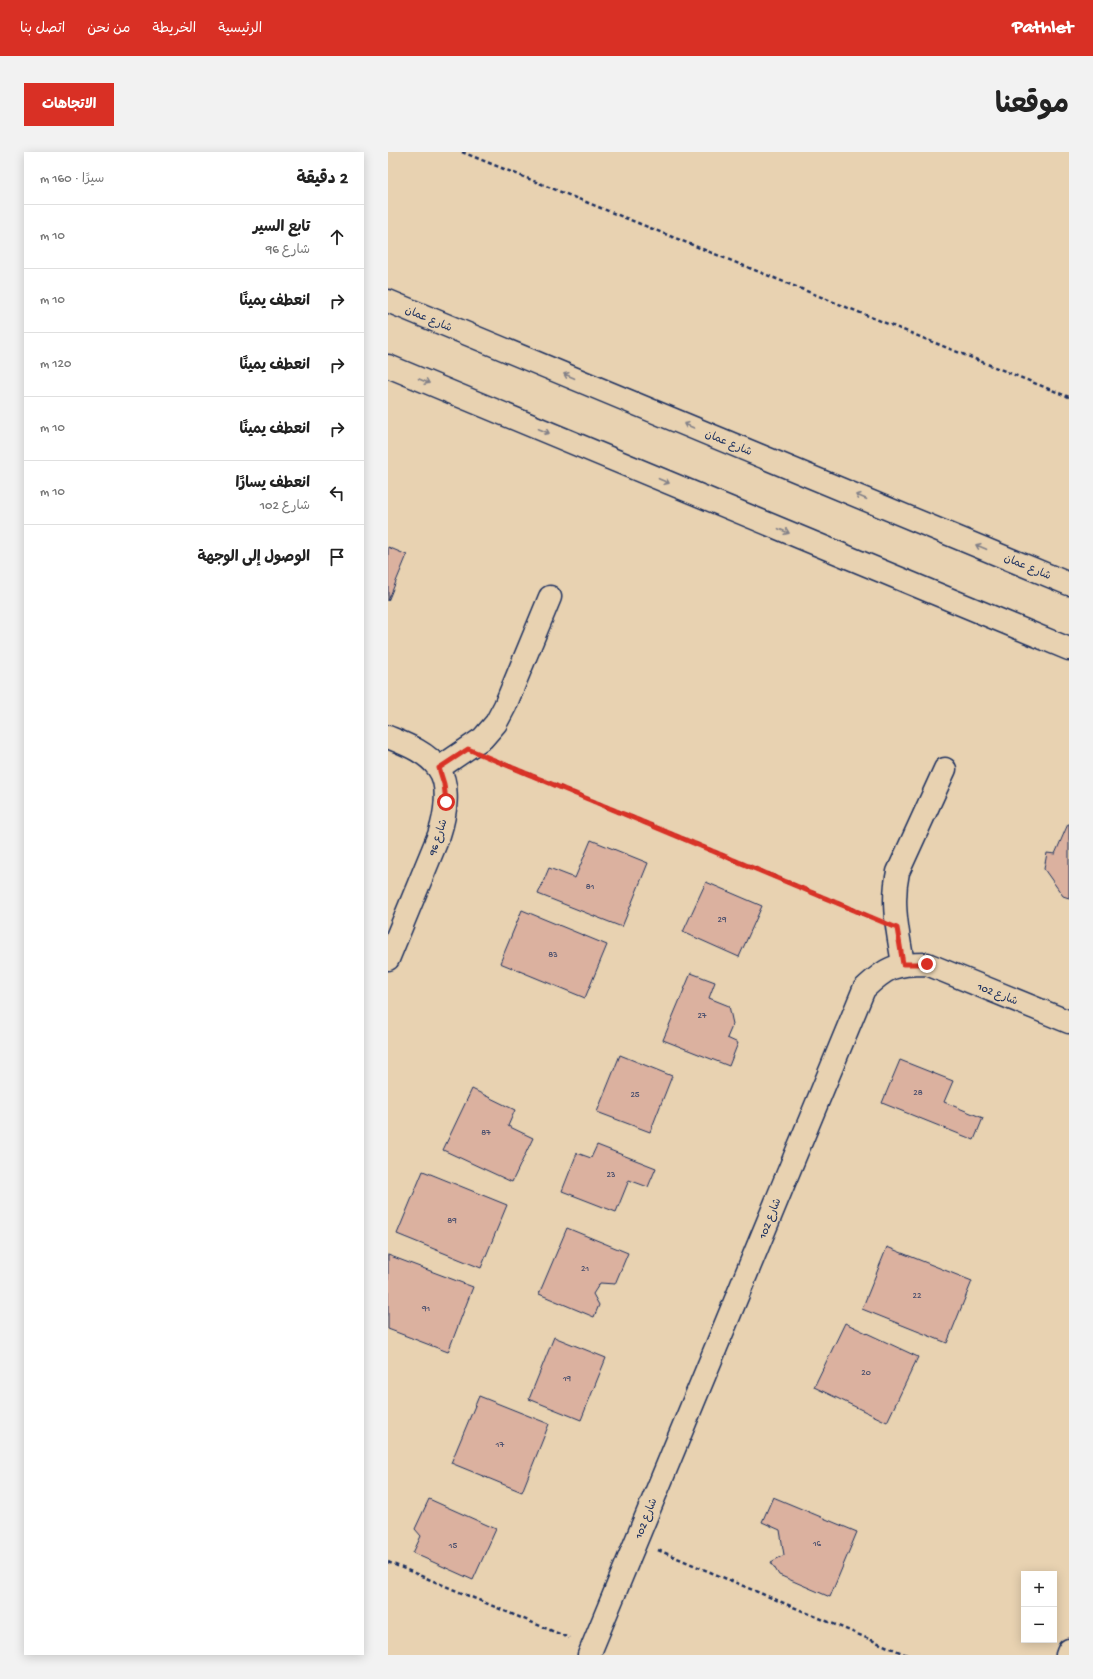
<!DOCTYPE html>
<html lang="ar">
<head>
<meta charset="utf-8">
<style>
	:root { --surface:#fff; --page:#f2f2f2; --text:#222; --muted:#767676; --line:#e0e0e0; --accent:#d93025 }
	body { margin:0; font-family:"Gochi Hand","Playpen Sans Arabic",sans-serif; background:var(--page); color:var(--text); direction:rtl }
	.controls { position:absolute; right:12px; bottom:12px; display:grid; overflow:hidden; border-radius:0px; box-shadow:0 2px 10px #0003 }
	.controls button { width:36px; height:36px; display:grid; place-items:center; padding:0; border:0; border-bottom:1px solid var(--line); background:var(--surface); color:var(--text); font:20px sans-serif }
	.stop { position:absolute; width:12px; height:12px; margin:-9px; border:3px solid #d93025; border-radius:50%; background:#fff }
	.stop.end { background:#d93025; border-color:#fff; box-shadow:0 1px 4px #0008 }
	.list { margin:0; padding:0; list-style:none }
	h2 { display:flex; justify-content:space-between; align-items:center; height:52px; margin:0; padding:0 16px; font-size:17px }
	h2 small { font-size:13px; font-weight:400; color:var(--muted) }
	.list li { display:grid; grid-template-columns:26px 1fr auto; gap:12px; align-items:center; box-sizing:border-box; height:64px; padding:0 16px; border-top:1px solid var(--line) }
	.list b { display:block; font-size:15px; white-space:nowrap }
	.list p { margin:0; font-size:13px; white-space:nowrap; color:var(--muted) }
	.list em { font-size:13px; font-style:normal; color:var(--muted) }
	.icon { flex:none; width:22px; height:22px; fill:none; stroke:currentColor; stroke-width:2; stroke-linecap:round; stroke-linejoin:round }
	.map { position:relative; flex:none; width:681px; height:1503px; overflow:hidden; direction:ltr; border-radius:0px }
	header { display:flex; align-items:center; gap:24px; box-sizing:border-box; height:56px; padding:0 20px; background:var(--accent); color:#fff }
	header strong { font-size:19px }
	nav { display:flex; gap:22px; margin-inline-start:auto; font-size:14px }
	.intro { display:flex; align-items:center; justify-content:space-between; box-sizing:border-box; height:96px; padding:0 24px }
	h1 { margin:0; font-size:28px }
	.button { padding:10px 18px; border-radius:0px; background:var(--accent); color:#fff; font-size:14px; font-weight:700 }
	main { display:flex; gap:24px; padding:0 24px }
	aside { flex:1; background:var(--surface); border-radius:0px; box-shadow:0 2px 10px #0003 }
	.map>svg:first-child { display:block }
	.building { fill:#dbb19f; stroke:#1b2f5e }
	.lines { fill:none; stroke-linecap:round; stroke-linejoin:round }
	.minor-casing { stroke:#1b2f5e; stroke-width:25 }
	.major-casing { stroke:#1b2f5e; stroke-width:25 }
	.path { stroke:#1b2f5e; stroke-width:2.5; stroke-dasharray:4 3; stroke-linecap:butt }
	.minor { stroke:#e8d2b1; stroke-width:22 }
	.major { stroke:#e8d2b1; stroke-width:22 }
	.oneway { stroke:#828088 }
	.route { stroke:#d93025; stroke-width:5 }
	.labels { text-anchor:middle; stroke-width:3; stroke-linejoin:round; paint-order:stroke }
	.number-label { font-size:9px; fill:#4b506e }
	.street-label { font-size:11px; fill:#1b2f5e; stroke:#e8d2b1 }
</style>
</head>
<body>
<header>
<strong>Pathlet</strong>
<nav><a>الرئيسية</a><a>الخريطة</a><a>من نحن</a><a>اتصل بنا</a></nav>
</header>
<div class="intro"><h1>موقعنا</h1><a class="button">الاتجاهات</a></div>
<main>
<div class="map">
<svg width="681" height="1503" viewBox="0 0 681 1503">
	<rect width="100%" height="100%" fill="#e8d2b1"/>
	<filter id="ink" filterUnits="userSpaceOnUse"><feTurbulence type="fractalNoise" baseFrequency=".025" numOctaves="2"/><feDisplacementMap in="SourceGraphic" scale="8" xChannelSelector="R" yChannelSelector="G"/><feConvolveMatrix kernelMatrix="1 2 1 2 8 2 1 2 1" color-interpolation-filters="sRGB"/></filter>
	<g filter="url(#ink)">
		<g class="building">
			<polygon points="0,395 19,403 0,449"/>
			<polygon points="680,672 681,672 681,746 675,744 656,717 659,701 667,702"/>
			<polygon points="203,688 260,711 234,775 150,742 161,716 187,726"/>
			<polygon points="318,730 374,754 351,805 295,780"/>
			<polygon points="134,758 219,793 197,846 112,811"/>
			<polygon points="303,821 327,830 321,846 341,854 345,872 339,886 350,891 341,914 275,888"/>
			<polygon points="232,903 284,924 262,980 209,960"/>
			<polygon points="512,908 565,929 556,950 595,966 586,988 494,951"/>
			<polygon points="84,937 127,958 120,974 145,986 124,1030 55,998"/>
			<polygon points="209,993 268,1016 260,1035 241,1028 228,1060 174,1039 189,1001 203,1006"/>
			<polygon points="35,1019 119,1053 93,1116 9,1082"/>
			<polygon points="179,1076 240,1101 227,1132 212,1131 205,1142 211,1153 206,1165 151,1142"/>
			<polygon points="499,1095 584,1129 559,1191 474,1157"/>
			<polygon points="0,1103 85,1135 60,1200 0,1177"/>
			<polygon points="457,1171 530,1205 499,1270 426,1235"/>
			<polygon points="166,1185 218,1206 193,1268 141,1247"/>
			<polygon points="91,1244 161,1272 134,1340 63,1311"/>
			<polygon points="385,1345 469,1380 442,1445 391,1423 383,1410 396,1403 392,1378 374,1370"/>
			<polygon points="41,1347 108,1377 85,1428 25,1401 33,1384 27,1377"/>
		</g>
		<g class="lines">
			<defs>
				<g id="minor">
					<path d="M0 585C17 592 39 600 50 616 63 633 57 665 51 683L0 807"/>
					<polyline points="51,616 95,586 108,571 117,554 162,445"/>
					<path d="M515 812C510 780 503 752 510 720L557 617"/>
					<path d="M201 1503 476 837C499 815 506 812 539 812L681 870"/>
					<polyline points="679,1503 681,1498"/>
				</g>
				<g id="major">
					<polyline points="0,149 681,432"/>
					<polyline points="0,214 681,497"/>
				</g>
			</defs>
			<use href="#minor" class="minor-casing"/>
			<use href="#major" class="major-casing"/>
			<g class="path">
				<polyline points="74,0 681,245"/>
				<polyline points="107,608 483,765"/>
				<polyline points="270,1398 519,1503"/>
				<polyline points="0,1410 181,1486"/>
			</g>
			<use href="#minor" class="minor"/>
			<use href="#major" class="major"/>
		</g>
		<defs><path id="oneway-shaft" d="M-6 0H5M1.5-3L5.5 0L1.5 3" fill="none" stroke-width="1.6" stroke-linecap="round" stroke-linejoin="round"/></defs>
		<g class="oneway">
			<use href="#oneway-shaft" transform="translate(181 224) rotate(-157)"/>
			<use href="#oneway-shaft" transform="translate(36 229) rotate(23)"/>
			<use href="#oneway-shaft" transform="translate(301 274) rotate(-157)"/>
			<use href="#oneway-shaft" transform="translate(156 279) rotate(23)"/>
			<use href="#oneway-shaft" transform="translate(276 329) rotate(23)"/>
			<use href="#oneway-shaft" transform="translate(473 345) rotate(-157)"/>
			<use href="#oneway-shaft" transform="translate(396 379) rotate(23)"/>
			<use href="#oneway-shaft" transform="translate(593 395) rotate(-157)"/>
		</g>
	</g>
	<g class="lines" filter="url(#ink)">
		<polyline class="route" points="58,650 56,632 51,616 80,597 509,776 515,812 539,812"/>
	</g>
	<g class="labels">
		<g class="number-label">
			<text x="202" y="737">81</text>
			<text x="334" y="770">29</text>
			<text x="165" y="805">83</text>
			<text x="314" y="866">27</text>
			<text x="530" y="943">28</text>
			<text x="247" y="945">25</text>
			<text x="98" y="983">87</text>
			<text x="223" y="1025">23</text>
			<text x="64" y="1071">89</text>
			<text x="197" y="1119">21</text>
			<text x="529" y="1146">22</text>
			<text x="38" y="1159">91</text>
			<text x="478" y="1223">20</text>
			<text x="179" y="1229">19</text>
			<text x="112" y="1295">17</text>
			<text x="429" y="1394">16</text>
			<text x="65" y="1396">15</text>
		</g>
		<g class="street-label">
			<text transform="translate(41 166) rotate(23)" y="4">شارع عمان</text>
			<text transform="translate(341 290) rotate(23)" y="4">شارع عمان</text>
			<text transform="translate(640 414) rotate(23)" y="4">شارع عمان</text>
			<text transform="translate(49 685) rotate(-71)" y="4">شارع 96</text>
			<text transform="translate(610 841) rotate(22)" y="4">شارع 102</text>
			<text transform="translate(381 1066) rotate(-68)" y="4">شارع 102</text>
			<text transform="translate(257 1366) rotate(-68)" y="4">شارع 102</text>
		</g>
	</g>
</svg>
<div class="controls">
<button>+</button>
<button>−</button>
</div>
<div class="stop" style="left:58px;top:650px"></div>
<div class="stop end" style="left:539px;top:812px"></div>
</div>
<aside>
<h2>2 دقيقة<small>سيرًا · 160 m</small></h2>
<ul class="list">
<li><svg class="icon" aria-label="ahead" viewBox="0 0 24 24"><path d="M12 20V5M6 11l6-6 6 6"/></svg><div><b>تابع السير</b><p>شارع 96</p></div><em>10 m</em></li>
<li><svg class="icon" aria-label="right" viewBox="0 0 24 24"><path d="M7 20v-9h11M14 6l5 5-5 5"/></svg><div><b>انعطف يمينًا</b></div><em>10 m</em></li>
<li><svg class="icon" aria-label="right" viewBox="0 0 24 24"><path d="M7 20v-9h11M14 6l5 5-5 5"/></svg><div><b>انعطف يمينًا</b></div><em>120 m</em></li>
<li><svg class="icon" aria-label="right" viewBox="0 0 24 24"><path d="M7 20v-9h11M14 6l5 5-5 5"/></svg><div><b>انعطف يمينًا</b></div><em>10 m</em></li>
<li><svg class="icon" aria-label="left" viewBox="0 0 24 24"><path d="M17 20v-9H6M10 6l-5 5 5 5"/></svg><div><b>انعطف يسارًا</b><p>شارع 102</p></div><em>10 m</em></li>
<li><svg class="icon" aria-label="arrive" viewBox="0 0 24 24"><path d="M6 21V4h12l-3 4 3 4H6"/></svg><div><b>الوصول إلى الوجهة</b></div></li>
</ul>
</aside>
</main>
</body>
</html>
